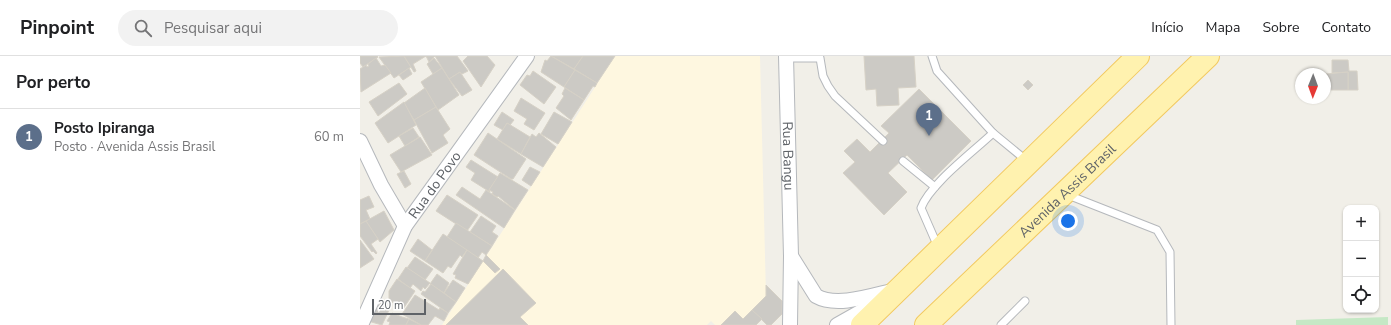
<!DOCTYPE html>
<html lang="pt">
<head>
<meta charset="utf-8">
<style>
	:root { --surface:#fff; --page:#f2f2f2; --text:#202124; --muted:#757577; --line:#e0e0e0; --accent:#ea4335 }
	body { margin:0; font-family:"Nunito Sans",sans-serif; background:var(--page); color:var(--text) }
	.controls { position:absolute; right:12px; bottom:12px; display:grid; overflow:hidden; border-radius:8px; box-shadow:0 1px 3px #0004 }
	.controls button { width:36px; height:36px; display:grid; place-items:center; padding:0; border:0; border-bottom:1px solid var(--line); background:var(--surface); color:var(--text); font:20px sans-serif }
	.compass { position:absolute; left:935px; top:12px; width:36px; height:36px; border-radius:50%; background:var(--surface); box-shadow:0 1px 3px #0004; rotate:181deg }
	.scale { position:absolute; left:12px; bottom:10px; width:54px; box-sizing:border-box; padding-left:4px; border:2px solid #5f6368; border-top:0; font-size:11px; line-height:14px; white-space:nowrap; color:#5f6368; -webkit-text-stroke:3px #fff; paint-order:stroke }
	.you { position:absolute; left:708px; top:165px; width:14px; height:14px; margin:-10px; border:3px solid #fff; border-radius:50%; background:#1a73e8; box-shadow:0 0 0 6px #1a73e833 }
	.badge { display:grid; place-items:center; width:26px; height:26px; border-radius:50%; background:var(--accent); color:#fff; font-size:13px; font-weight:700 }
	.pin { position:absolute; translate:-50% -33px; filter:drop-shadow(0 1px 2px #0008) }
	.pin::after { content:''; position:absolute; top:21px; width:14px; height:12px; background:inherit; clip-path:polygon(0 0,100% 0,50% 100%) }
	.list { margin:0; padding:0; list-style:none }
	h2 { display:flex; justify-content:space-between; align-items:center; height:52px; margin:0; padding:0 16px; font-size:17px }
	h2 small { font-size:13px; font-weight:400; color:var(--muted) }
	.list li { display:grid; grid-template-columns:26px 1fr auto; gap:12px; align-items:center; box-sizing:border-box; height:56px; padding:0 16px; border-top:1px solid var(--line) }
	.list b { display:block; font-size:15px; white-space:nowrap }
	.list p { margin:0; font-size:13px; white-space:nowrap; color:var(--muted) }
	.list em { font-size:13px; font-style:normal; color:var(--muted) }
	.icon { flex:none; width:22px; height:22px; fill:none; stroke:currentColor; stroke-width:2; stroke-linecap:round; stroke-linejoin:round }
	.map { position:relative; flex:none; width:1031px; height:269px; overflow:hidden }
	header { display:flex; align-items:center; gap:24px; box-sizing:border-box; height:56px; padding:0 20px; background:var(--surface); border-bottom:1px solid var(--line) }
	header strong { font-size:19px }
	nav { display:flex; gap:22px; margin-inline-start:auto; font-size:14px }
	.search { width:280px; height:36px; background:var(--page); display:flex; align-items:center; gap:10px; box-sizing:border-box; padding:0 14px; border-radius:22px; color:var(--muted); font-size:15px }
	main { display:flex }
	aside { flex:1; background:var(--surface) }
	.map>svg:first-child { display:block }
	.commercial { fill:#fef7e0 }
	.green { fill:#c5e8c5 }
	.building { fill:#cccac5; stroke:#d6d1c6 }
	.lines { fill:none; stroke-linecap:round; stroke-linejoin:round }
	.lane-casing { stroke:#b5b8bc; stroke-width:9 }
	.street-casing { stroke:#b5b8bc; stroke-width:16 }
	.primary-casing { stroke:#f2c960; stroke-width:24 }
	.lane { stroke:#fff; stroke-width:7 }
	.street { stroke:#fff; stroke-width:14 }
	.primary { stroke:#fff2af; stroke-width:22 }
	.labels { text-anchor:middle; stroke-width:4; stroke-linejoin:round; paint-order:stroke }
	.street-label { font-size:14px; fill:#5f6368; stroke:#fff }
</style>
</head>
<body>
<header>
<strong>Pinpoint</strong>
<div class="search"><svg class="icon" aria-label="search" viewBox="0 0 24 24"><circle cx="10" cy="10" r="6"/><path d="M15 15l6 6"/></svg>Pesquisar aqui</div>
<nav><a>Início</a><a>Mapa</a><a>Sobre</a><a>Contato</a></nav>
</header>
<main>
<aside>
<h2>Por perto<small></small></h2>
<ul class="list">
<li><span class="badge" style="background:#5c6f8a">1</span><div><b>Posto Ipiranga</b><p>Posto · Avenida Assis Brasil</p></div><em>60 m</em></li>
</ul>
</aside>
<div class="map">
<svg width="1031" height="269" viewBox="0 0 1031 269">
	<rect width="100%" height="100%" fill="#f1efe8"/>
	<polygon class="commercial" points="255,0 400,0 406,240 383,263 375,255 361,269 355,269 351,265 347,269 82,269"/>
	<polygon class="green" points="1028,261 1028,269 936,269 936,264"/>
	<g class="building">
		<polygon points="0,0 17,0 18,1 3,11 0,7"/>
		<polygon points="44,0 51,11 34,22 19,1"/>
		<polygon points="44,0 75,0 69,6 66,0 53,8 56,15 54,16"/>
		<polygon points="75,0 97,0 108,15 102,18 100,16 89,23"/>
		<polygon points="108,0 127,0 135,9 121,31 103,5"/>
		<polygon points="191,0 223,0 214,13"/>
		<polygon points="191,0 215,14 204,31 181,16 185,4 187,5"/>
		<polygon points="223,0 255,0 237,27 214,13"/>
		<polygon points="504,0 554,0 556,31 538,32 539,49 517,50 516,33 506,34"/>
		<polygon points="16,2 21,10 25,9 31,17 1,36 0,13 6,9 7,11 9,10 8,8"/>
		<polygon points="74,2 82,12 73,18 67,8"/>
		<polygon points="972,4 988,4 989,15 997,15 998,34 988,34 988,16 972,17"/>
		<polygon points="49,12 52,18 43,24 39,19"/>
		<polygon points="82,12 99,39 78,54 61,26"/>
		<polygon points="215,14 237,27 235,31 233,30 224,44 204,31"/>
		<polygon points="173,15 196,31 184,48 160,29 167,19 170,20"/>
		<polygon points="100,16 112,34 102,40 89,23"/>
		<polygon points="988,16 988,34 967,34 966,18"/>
		<polygon points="668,24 673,29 668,34 663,29"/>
		<polygon points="39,27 47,38 18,60 9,46"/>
		<polygon points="65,32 76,51 54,64 44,47"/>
		<polygon points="205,32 224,44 211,64 196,52 204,40 202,38"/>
		<polygon points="559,33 611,85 572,124 547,99 528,117 547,136 524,159 483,117 495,106 484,95 497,83 510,96 529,77 521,70"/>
		<polygon points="161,42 185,57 174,74 164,68 167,63 154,55"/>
		<polygon points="44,46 56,69 28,87 15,67"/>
		<polygon points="76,51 90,73 83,79 88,87 72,97 54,64"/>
		<polygon points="142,56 154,64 150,69 147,67 143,74 134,69"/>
		<polygon points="194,56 212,66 198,88 181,78"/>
		<polygon points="147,67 170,81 161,98 137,83"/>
		<polygon points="53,72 59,81 45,90 39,80"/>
		<polygon points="128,77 166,103 153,123 151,123 114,99"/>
		<polygon points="179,77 196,91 183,111 161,98 172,78 176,81"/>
		<polygon points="60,81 72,99 41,116 30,99"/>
		<polygon points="111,104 138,121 129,134 130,136 111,124 115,117 106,111"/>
		<polygon points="170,111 180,116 171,130 162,124"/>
		<polygon points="44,115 51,128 45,132 37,118"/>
		<polygon points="140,117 168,134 155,154 138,140 137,141 132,138 133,136 129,134"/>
		<polygon points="102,131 120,143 126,134 155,154 144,172 96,139"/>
		<polygon points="87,139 118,159 107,175 76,155"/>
		<polygon points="9,140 14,151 6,154 10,163 0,168 0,144"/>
		<polygon points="24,155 34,174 20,186 6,165"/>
		<polygon points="121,160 136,170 132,176 138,180 132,190 110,176"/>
		<polygon points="6,165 18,183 11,188 17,197 16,198 13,195 12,196 0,180 0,168"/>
		<polygon points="96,167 132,190 126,199 122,196 118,202 87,181"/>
		<polygon points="83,178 107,194 102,201 100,199 91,212 88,210 83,217 65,205"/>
		<polygon points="58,183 72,194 65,205 50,195"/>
		<polygon points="0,184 14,203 0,212"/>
		<polygon points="107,194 123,205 108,228 95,222 96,219 93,218"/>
		<polygon points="126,199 140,213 135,217 123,205"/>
		<polygon points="55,201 73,213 65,224 47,212"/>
		<polygon points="46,211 70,227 65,233 63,231 61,235 53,228 50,232 38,223"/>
		<polygon points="143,213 176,247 160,261 168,269 86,269"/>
		<polygon points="77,218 89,227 84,237 70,228"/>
		<polygon points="37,223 55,235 43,253 29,244 29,235"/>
		<polygon points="93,224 105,232 96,246 84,237"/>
		<polygon points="71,228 96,246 88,257 61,238 63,235 65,236"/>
		<polygon points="406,229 422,245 422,258 411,269 407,269 392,254 406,240"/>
		<polygon points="55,239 79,254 80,252 88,257 84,265 75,260 68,269 61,269 42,258"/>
		<polygon points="18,246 30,252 22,269 8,265"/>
		<polygon points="392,254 402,263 396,269 361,269 375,255 383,263"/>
		<polygon points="32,257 42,261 49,263 46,269 29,269 30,266 27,265"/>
		<polygon points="49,263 61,269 46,269"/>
	</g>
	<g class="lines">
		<defs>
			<g id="lane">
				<polyline points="572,0 577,15 633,77"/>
				<polyline points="426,2 460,2 463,20 468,30 475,40 523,85"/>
				<polyline points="543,105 575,131"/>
				<polyline points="708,139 797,174 810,196 811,269"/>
				<path d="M578 191 561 152C570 128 613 96 633 77L667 105"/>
				<polyline points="641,269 665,245"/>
			</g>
			<g id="street">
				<path id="s1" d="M426 0 431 200 430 269"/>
				<polyline points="0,85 21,129 45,170"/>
				<path d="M431 200 456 240C477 252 513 239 536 234"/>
				<path id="s2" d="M1 269 45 170 167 0"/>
				<polyline points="477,269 516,247"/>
			</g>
			<g id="primary">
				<polyline points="502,269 778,0"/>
				<path id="s3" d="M566 269 848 0"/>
			</g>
		</defs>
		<use href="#lane" class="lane-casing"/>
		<use href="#street" class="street-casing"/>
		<use href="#primary" class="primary-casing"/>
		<use href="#lane" class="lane"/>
		<use href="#street" class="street"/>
		<use href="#primary" class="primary"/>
	</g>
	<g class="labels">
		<g class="street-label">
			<text dy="5" stroke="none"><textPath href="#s1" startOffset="100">Rua Bangu</textPath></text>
			<text dy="5" stroke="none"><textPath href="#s2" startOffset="159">Rua do Povo</textPath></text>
			<text dy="5" stroke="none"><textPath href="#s3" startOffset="195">Avenida Assis Brasil</textPath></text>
		</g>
	</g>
</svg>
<div class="controls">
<button>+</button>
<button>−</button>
<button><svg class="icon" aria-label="locate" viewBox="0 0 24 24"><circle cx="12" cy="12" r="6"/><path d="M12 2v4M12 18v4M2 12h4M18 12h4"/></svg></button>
</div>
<svg class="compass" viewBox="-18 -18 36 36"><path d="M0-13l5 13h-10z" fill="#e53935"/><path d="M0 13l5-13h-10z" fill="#757577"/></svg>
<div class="scale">20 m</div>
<div class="you"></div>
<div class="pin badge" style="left:569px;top:80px;background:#5c6f8a">1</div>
</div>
</main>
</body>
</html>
